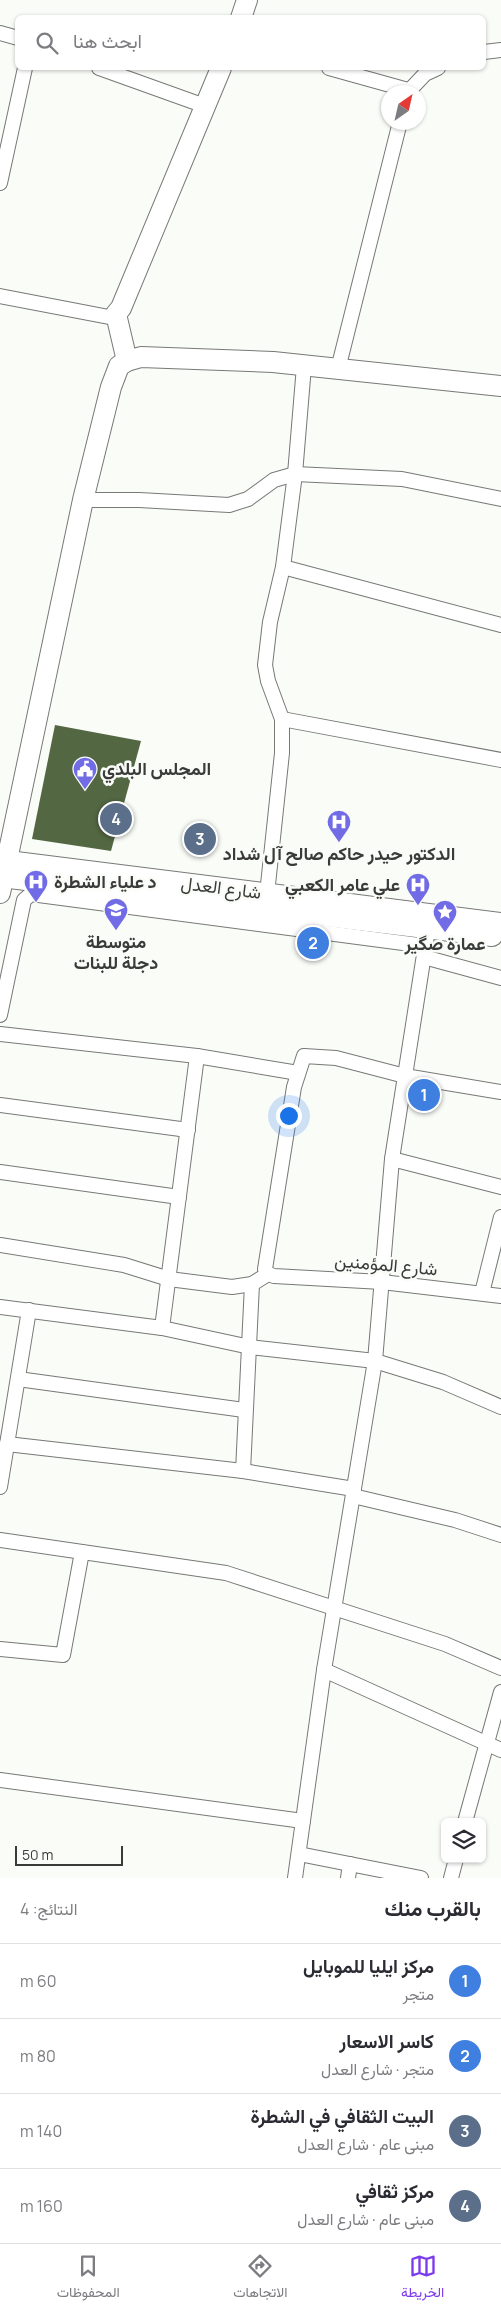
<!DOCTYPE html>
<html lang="ar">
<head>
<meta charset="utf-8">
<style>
	:root { --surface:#fff; --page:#f2f2f3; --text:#2b2b33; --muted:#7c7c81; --line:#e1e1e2; --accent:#7c3aed }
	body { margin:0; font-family:Manrope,Vazirmatn,sans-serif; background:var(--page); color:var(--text); direction:rtl }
	.controls { position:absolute; right:15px; bottom:15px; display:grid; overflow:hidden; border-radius:8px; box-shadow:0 1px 4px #0004 }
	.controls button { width:45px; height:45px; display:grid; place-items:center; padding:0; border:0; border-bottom:1px solid var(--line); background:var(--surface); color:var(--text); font:25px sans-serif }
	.compass { position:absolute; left:381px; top:85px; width:45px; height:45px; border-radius:50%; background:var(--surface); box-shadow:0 1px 4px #0004; rotate:34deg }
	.scale { position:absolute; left:15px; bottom:12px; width:108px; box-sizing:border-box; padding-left:5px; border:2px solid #3a3a39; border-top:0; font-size:14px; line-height:18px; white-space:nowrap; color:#3a3a39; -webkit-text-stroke:4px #fafcf8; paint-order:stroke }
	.you { position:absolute; left:288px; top:1115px; width:18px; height:18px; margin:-12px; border:4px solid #fff; border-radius:50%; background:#1a73e8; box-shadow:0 0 0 8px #1a73e833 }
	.badge { display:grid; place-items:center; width:32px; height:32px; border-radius:50%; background:var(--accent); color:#fff; font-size:16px; font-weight:700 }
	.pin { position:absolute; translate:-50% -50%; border:2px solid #fff; box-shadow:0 1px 5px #0006 }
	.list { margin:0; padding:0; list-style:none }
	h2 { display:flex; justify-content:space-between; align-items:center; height:65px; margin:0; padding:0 20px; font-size:21px }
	h2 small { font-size:16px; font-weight:400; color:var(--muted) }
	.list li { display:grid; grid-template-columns:32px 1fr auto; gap:15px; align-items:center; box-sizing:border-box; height:75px; padding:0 20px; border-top:1px solid var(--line) }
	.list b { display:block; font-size:19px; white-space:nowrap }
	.list p { margin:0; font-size:16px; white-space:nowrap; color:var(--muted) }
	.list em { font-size:16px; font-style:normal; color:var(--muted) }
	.icon { flex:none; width:28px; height:28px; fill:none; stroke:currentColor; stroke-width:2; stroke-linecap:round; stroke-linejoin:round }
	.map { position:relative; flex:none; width:501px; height:1878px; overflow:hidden; direction:ltr }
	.search { position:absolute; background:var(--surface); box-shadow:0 1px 4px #0004; left:15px; right:15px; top:15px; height:55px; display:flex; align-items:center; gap:12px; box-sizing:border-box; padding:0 18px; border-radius:8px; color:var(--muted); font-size:19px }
	.sheet { height:365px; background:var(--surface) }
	nav { display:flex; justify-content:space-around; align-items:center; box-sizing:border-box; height:70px; border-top:1px solid var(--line); background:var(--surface); font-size:14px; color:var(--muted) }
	nav a { display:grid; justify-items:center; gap:2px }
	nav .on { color:var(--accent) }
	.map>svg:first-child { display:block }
	.building { fill:#536742 }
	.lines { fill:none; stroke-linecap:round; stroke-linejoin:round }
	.street-casing { stroke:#777976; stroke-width:16 }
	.secondary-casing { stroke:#777976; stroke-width:22 }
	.street { stroke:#fff; stroke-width:14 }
	.secondary { stroke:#fff; stroke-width:20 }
	.labels { text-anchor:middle; stroke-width:5; stroke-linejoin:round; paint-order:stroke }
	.poi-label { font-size:18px; font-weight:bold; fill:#3a3a39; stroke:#fafcf8 }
	.street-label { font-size:18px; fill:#3a3a39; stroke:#fafcf8 }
</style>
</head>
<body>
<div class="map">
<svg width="501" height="1878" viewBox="0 0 501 1878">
	<rect width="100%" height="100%" fill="#fafcf8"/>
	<polygon class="building" points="55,725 141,741 111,851 32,839"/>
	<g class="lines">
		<defs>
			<g id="street">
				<polyline points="0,33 18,38"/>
				<polyline points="484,52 501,50"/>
				<polyline points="99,68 205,106"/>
				<polyline points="329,68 408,90"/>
				<polyline points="408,92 425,74 438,68"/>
				<polyline points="0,183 25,68"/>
				<polyline points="0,296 109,317 116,314"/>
				<polyline points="338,369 400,122"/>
				<polyline points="83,500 139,500 229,505 248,499 274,480 295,474 402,479 501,499"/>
				<polyline points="283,567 501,625"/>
				<polyline points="282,719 501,760"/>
				<polyline points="267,894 282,753 282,719 268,681 265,665 270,622 283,567 295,474 304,366"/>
				<polyline points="424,957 501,978"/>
				<polyline points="0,1015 24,900 31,894 426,946"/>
				<polyline points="0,1034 197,1056 298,1073"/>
				<polyline points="0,1105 188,1130"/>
				<polyline points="392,1159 501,1187"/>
				<polyline points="0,1172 179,1197"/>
				<polyline points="0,1245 124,1265 169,1279 232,1287 252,1284 268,1274"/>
				<polyline points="268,1274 265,1269 294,1087 304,1056 336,1058 405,1076 501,1092"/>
				<polyline points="268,1274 274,1276 382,1282 501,1296"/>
				<polyline points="482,1293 501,1217"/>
				<polyline points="0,1307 162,1328 250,1347 375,1361 443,1382 501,1407"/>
				<polyline points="162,1328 197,1056"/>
				<polyline points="18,1379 244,1410"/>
				<polyline points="7,1444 243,1471 354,1489"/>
				<polyline points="243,1471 252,1284"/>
				<polyline points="0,1487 29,1310"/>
				<polyline points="353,1496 455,1520 501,1535"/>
				<polyline points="0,1540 226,1573 445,1644 501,1668"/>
				<polyline points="0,1649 63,1655 82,1552"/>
				<polyline points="324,1670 501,1750"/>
				<polyline points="0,1780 303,1821"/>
				<polyline points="465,1822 501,1692"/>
				<polyline points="299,1854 421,1878"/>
				<polyline points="295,1878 324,1670 375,1361 392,1159 428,929"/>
				<polyline points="348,1878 350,1864"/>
				<polyline points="451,1878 456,1859"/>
			</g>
			<g id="secondary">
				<polyline points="241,18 247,0"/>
				<polyline points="127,361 116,314 121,308 221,68"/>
				<polyline points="0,860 501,923"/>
				<polyline points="0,877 492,936"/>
				<polyline points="0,893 83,500 111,387 119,366 127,361 141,357 273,362 501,386"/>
			</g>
		</defs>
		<use href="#street" class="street-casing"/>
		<use href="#secondary" class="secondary-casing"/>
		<use href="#street" class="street"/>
		<use href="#secondary" class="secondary"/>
	</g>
	<defs>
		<symbol id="civic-pin" viewBox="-11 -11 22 30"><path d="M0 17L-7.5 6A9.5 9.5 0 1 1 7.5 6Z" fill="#716ce6" stroke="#fafcf8"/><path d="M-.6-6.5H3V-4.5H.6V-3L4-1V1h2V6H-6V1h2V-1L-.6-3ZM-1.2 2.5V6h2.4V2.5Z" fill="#fff"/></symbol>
		<symbol id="hospital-pin" viewBox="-11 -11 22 30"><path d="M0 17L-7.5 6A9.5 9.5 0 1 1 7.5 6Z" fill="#716ce6" stroke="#fafcf8"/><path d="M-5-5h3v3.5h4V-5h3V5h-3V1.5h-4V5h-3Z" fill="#fff"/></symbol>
		<symbol id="school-pin" viewBox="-11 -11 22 30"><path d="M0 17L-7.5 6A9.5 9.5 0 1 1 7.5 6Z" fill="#716ce6" stroke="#fafcf8"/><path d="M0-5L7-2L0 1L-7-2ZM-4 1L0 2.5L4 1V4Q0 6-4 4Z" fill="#fff"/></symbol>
		<symbol id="sight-pin" viewBox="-11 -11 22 30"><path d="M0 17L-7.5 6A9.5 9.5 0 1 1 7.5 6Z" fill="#716ce6" stroke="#fafcf8"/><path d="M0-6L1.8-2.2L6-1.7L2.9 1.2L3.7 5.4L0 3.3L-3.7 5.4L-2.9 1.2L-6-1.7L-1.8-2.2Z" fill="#fff"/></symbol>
	</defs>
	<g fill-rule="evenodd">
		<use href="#civic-pin" x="71" y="755" width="28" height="38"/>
		<use href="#hospital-pin" x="325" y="808" width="28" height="38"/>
		<use href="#hospital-pin" x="22" y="868" width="28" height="38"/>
		<use href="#hospital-pin" x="404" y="871" width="28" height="38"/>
		<use href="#school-pin" x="102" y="896" width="28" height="38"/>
		<use href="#sight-pin" x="431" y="898" width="28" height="38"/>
	</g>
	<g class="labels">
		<g class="poi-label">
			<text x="102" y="775" text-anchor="start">المجلس البلدي</text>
			<text x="339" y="860">الدكتور حيدر حاكم صالح آل شداد</text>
			<text x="54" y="888" text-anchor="start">د علياء الشطرة</text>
			<text x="400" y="891" text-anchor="end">علي عامر الكعبي</text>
			<text x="116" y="948">متوسطة<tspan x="116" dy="21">دجلة للبنات</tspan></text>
			<text x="445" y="950">عمارة صگير</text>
		</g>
		<g class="street-label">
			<text transform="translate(221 888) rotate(7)" y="6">شارع العدل</text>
			<text transform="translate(386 1265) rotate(5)" y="6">شارع المؤمنين</text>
		</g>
	</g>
</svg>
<div class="controls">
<button><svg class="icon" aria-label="layers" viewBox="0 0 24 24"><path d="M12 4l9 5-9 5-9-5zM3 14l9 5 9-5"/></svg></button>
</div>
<svg class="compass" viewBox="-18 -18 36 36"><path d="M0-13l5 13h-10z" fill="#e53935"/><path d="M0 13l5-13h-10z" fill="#7c7c81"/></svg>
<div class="scale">50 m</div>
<div class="you"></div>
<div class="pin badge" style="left:424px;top:1095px;background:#3f7fe0">1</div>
<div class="pin badge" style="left:313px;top:943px;background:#3f7fe0">2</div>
<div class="pin badge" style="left:200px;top:839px;background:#5c6f8a">3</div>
<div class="pin badge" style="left:116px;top:819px;background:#5c6f8a">4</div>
<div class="search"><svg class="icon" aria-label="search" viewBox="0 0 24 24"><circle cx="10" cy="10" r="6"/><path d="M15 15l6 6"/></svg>ابحث هنا</div>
</div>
<section class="sheet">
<h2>بالقرب منك<small>النتائج: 4</small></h2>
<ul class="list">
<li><span class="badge" style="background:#3f7fe0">1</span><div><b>مركز ايليا للموبايل</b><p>متجر</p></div><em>60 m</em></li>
<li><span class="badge" style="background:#3f7fe0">2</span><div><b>كاسر الاسعار</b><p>متجر · شارع العدل</p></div><em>80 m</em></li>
<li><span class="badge" style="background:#5c6f8a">3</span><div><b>البيت الثقافي في الشطرة</b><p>مبنى عام · شارع العدل</p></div><em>140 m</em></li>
<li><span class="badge" style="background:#5c6f8a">4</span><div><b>مركز ثقافي</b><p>مبنى عام · شارع العدل</p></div><em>160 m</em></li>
</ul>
</section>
<nav>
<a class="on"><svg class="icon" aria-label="map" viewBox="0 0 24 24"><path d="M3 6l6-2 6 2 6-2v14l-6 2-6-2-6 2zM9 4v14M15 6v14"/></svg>الخريطة</a>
<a><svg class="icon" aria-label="directions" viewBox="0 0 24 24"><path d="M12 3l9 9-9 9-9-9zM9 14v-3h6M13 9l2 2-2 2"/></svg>الاتجاهات</a>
<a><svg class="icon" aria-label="saved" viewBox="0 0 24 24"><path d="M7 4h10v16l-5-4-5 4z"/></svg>المحفوظات</a>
</nav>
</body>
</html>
